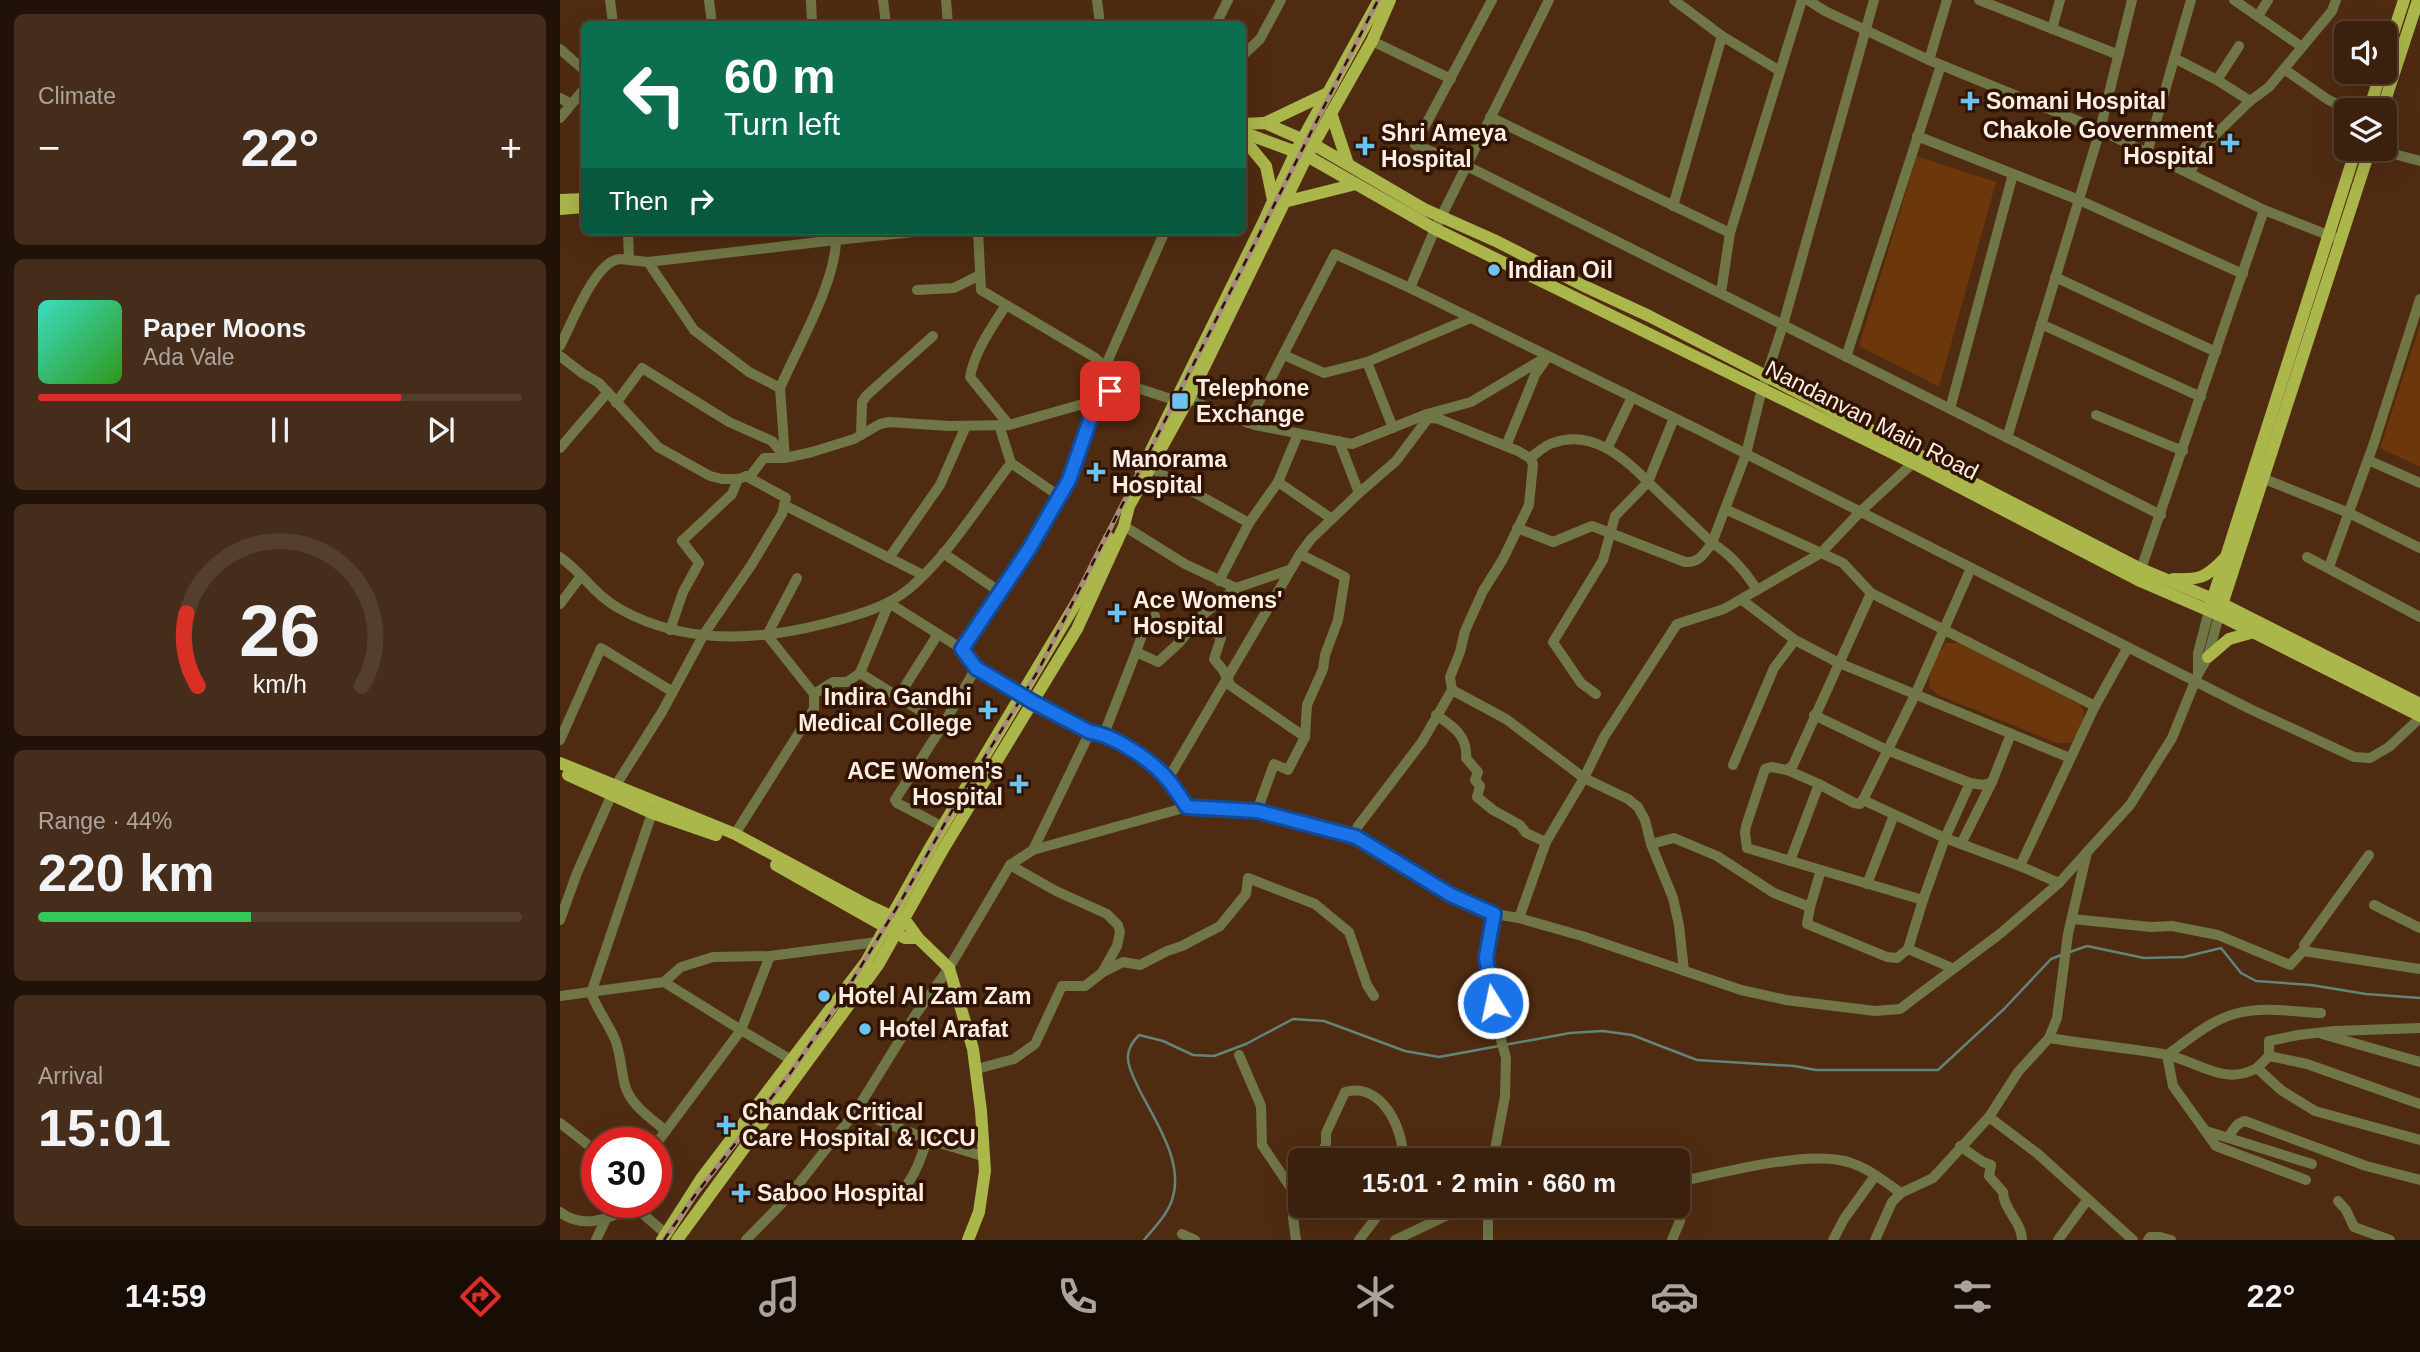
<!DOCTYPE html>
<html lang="en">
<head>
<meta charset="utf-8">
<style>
  body { margin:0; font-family:Arial,sans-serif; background:#462d1b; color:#f1f3f6; height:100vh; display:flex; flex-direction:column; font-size:26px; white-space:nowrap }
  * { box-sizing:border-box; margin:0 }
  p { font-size:23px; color:#aca39d }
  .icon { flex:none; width:38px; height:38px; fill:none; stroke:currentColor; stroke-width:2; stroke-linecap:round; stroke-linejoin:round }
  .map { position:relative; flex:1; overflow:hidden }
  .details { display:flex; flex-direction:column; gap:14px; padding:14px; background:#201207; width:560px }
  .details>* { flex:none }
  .top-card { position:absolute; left:21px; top:21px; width:665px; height:214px; border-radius:10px; box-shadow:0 7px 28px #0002,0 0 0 2px #543e2e; background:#0b6e4f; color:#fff; overflow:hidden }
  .controls { position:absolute; left:1774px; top:21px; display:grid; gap:14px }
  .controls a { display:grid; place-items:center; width:63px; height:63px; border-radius:10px; background:#3b200d; box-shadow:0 7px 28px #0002,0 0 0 2px #543e2e; font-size:35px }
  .speed { position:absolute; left:21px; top:1127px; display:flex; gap:14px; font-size:35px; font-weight:700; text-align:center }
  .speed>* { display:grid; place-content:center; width:91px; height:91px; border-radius:50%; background:#3b200d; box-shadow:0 7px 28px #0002,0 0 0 2px #543e2e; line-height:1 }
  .speed .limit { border:10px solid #d22; background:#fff; color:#111 }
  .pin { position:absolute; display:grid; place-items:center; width:60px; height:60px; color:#fff; margin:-30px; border-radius:14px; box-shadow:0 4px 10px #0006 }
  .me { position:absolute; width:77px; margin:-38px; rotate:350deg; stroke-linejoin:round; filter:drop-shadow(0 0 5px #0008) }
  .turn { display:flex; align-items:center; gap:24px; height:147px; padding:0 28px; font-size:32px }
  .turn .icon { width:91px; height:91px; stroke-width:2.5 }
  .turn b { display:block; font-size:49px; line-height:60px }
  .then { display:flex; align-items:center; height:66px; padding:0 28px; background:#0003; gap:14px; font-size:26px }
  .big { font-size:52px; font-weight:700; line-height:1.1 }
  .details .card { flex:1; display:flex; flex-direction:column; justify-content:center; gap:10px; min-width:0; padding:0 24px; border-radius:10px; background:#462d1b }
  .details .dial { align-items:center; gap:0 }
  .dial svg { height:182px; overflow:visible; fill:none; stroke:#543e2e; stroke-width:7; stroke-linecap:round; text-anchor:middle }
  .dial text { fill:#f1f3f6; stroke:none }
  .song { display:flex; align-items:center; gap:21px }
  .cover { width:84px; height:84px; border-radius:10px; background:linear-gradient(135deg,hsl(170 70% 55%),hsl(110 70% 35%)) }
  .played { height:7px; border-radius:4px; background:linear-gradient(90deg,#d93025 75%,#543e2e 75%) }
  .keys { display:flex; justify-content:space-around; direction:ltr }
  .heat { display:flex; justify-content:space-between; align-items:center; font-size:38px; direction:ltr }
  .charge { height:10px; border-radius:5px; background:linear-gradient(90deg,#34c759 44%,#543e2e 0) }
  .trip { position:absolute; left:728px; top:1148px; width:402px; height:70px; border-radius:10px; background:#3b200d; box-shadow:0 7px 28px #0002,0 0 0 2px #543e2e; font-weight:700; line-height:70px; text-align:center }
  .tabs { display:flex; height:112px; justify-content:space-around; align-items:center; background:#180d05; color:#aca39d }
  .tabs .icon { width:49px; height:49px }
  .tabs .on { color:#d93025 }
  .tabs b { font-size:32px; color:#f1f3f6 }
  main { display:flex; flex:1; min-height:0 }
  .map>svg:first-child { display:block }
</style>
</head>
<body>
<main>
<section class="details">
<div class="card"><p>Climate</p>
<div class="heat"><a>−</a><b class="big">22°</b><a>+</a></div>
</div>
<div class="card">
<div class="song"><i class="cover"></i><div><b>Paper Moons</b><p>Ada Vale</p></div></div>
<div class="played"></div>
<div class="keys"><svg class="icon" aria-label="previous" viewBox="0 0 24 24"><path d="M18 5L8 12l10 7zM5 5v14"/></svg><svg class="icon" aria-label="pause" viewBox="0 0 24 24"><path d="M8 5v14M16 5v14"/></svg><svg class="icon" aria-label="next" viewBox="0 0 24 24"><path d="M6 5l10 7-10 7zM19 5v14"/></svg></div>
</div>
<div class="card dial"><svg viewBox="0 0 100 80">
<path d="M14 69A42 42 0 1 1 86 69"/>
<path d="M14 69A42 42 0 0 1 9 37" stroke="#d93025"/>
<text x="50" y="56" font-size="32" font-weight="700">26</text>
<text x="50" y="72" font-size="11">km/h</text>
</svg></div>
<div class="card"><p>Range · 44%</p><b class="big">220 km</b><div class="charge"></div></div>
<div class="card"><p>Arrival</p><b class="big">15:01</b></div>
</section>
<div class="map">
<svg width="1860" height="1240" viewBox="0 0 1860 1240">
  <rect width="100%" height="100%" fill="#4f2b11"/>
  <g fill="#6b370b">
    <path d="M1357,156L1436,182L1379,387L1299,346Z"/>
    <path d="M1860,325V467L1820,448Z"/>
    <path d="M1386,643H1400L1520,705C1529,717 1520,733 1510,743H1497L1378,695L1369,687C1369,671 1376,655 1386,643Z"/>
  </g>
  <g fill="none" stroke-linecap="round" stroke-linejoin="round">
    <g stroke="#638478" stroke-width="2.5">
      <path d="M1510,952L1527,946L1584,958L1624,957L1661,948L1681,973L1696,981L1751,985L1806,994L1860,998"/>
      <path d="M584,1240C594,1228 607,1215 612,1200C625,1163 595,1121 579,1089C575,1080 568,1068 568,1059C567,1049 573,1041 579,1035L603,1041L633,1055L654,1056L686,1044L733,1019L764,1021L845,1051L879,1057L1010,1033L1043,1031L1072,1035L1137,1060L1234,1066L1256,1070H1378L1444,1009L1491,959L1501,955"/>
    </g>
    <g stroke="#707646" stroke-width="10">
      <path d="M50,0L53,24"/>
      <path d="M149,0L152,24"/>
      <path d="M251,0L252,24"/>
      <path d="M323,0L326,24"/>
      <path d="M386,0L388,24"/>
      <path d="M537,0L540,24"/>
      <path d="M932,0L855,145L907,166L1601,515"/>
      <path d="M1114,0L1162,36L1220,71"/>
      <path d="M1248,0L1265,11L1369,60L1540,130L1704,210L1773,237"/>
      <path d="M1419,0L1559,55"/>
      <path d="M1674,0L1742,47"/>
      <path d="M1698,16L1708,0"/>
      <path d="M656,24L668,0"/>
      <path d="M1492,29L1500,0"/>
      <path d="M812,41L891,79"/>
      <path d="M0,49L24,70"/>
      <path d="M682,56L700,39L721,0"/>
      <path d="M1614,58L1657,80L1690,101"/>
      <path d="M1369,60L1387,0"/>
      <path d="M1724,69L1767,99L1788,110"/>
      <path d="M1657,80L1679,46"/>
      <path d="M0,98L11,104"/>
      <path d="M930,117L1170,233"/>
      <path d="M0,118L24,89"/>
      <path d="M1357,136L1519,200L1683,274"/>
      <path d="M1815,149L1860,161"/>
      <path d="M1587,153L1631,0"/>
      <path d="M1629,173L1650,140L1690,101L1709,87L1772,11L1776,0"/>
      <path d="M1113,206L1162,36"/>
      <path d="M276,240L363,231"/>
      <path d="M69,260L88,262L134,330L189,372L220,388L225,458"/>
      <path d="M88,262L276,240C275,284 238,346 220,388"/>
      <path d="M1495,277L1656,352"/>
      <path d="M850,288L875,229L989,0"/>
      <path d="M357,290L394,288L420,275"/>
      <path d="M1161,293L1170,233L1242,0"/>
      <path d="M446,305C432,327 415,350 410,377L449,425"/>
      <path d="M1481,324L1641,397"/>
      <path d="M0,346C11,325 31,272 53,261C58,258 63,259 69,260L68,231"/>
      <path d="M724,355L764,373L807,362L911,318"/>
      <path d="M0,356L22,373L39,383L98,447L150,476L162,479H178L191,475L204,458H225L252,452L294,439L320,424L329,422L389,426L449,425L537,400L562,383L534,357L421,290L418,231"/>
      <path d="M1286,357L1381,65"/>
      <path d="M807,362L833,428"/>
      <path d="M545,367L605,231"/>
      <path d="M562,383L614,400L629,398L650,409L695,425L792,444L867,414L911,402L988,356"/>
      <path d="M56,403L82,368L169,422L212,441L225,457"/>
      <path d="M1390,409L1453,174"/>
      <path d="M1536,415L1623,451"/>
      <path d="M864,417L879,419L958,451L970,458L973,464L969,505L943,559L923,591L905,631L900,652L890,677L892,690"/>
      <path d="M1114,418L1088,482L1152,543L1186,454L1202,389L1223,325L1314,0"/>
      <path d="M688,423L775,254L850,288L1139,430L1690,709L1794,757L1810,758L1829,747L1860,718"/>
      <path d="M301,435L302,402L307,395L373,336"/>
      <path d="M1447,438L1540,130L1572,0"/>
      <path d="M779,441L799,493L836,461L869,417"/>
      <path d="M946,446L975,375L986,359"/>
      <path d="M1048,447L1072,397"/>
      <path d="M0,448L48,392"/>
      <path d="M970,458C977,453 985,445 993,443C1031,429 1064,457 1088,482L1055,516L1043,560L993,642L1021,683L1036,694"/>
      <path d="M1808,460L1860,483"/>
      <path d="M451,463L499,496"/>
      <path d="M589,467L689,523L718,482L772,519"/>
      <path d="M1697,476L1789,513L1860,548"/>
      <path d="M718,482L738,434"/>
      <path d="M224,505L363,575"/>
      <path d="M1165,509L1283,563L1311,593L1535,706L1460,866L1385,838L1410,783L1327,750L1254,715"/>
      <path d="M564,526L625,564L676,588"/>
      <path d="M957,528L993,542L1032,526L1125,562C1139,563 1144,554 1152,543C1172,555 1185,571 1197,590"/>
      <path d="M383,553L440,592"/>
      <path d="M0,557C23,573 33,594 60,609C124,645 199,641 267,623C297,615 326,608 350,588C387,557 421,502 451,463L439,425"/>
      <path d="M1747,557L1860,617"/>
      <path d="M329,558L380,485L406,426"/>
      <path d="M1769,567L1814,443L1860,299"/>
      <path d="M1581,569L1704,210"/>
      <path d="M659,581L689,523"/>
      <path d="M0,604L21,576"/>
      <path d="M640,617L676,588L729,570"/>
      <path d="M110,630L123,592L139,563L122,541L172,494L178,479"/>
      <path d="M1235,640L1279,663L1510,758"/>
      <path d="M402,649L416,668L473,702L530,732"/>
      <path d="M576,652L585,627L595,616"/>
      <path d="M300,673L383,725L416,668"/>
      <path d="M1638,673V653L1649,611"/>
      <path d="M254,694L273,682H287L300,673L329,603L402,649L469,549L509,479L537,400"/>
      <path d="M338,697L378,634"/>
      <path d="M1535,706L1568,647"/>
      <path d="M876,715C893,726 908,736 906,758L918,772L915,780L920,786L917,797L933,810L960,825L966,833L986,842"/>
      <path d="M544,734L576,652L598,662L619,643L640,617L661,638L654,659L663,670L671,686L745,737L728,770L714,764L697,811"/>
      <path d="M745,737L747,705L763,669L765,655L778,620L785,577L740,554L751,539L799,493"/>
      <path d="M0,740L41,648L113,692"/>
      <path d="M1173,765L1214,668L1235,640L1182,600"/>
      <path d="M1227,770L1259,784"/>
      <path d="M608,779L740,554"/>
      <path d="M1410,783L1424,785L1432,782L1451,734"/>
      <path d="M92,813L31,993C37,1009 47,1022 54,1037C62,1054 61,1079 67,1091C74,1107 93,1120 106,1131"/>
      <path d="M383,827L337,803L335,800L383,725"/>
      <path d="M175,834L254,709V694L207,635L237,578"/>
      <path d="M793,836L798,826L862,742L892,690L946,719L1024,778L1068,799L1078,807L1085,820L1091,844L1113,898L1119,925L1124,971"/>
      <path d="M1091,844L1114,838L1157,856L1214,893L1250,907L1247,924L1327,957L1337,958L1348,949L1392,968"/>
      <path d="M1401,844L1432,782"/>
      <path d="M473,850L530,732C554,734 592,761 608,780C615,788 621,798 627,807"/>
      <path d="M1230,861L1259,784L1294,803L1300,804L1303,800"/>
      <path d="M450,865L496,891L547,914L558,925L560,932L557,946L543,971"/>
      <path d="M1460,866L1499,883"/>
      <path d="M1261,870L1363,900L1348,949"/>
      <path d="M1307,884L1334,815"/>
      <path d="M1363,900L1385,838L1303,800L1355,695L1411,568"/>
      <path d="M1814,905L1860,928"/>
      <path d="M1250,907L1261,870L1187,848L1185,833L1186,826L1205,769L1211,767L1227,770L1233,765L1311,593"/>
      <path d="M959,918L986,842L1024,778L1044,737L1117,624L1164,609L1261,553L1300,512L1353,463"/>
      <path d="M1512,919L1591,927L1612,926L1658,935L1730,965L1743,951L1860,969"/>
      <path d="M0,920L17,873L56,785L102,712L144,634L192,564L222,514L226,498L186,476"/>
      <path d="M1744,945L1809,855"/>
      <path d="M210,956L181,1030L233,1061"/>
      <path d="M0,996L104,982"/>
      <path d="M1762,1034L1860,1062"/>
      <path d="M1489,1038C1527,1044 1566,1048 1603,1054C1637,1060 1663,1087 1697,1068L1721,1090L1755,1111L1860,1140"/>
      <path d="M679,1055L701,1106L702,1145L737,1197"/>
      <path d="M1709,1056V1041L1738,1035L1774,1031L1860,1028"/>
      <path d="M1697,1068L1709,1056L1747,1064L1860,1104"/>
      <path d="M417,1069L454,1059L475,1044L502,986H525L543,972L563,962L580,965L607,951L622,946L660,926L686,894L688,878L755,904L789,932L807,985L814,996"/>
      <path d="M296,1111L367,1139L422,1156"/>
      <path d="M1429,1117L1478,1154L1573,1240"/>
      <path d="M0,1123L37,1152"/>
      <path d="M1646,1131L1752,1164"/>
      <path d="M1668,1138C1673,1130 1676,1123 1685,1121L1806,1166L1860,1180"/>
      <path d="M96,1144L181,1030L104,982L121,967L153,957L210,956L317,942"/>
      <path d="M1400,1146L1423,1162L1431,1165L1429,1176L1443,1192C1443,1209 1462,1222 1462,1240"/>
      <path d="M759,1160L766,1144V1133L785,1092C822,1082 844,1129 843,1160"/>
      <path d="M933,1160L945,1096L946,1058L937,1025L926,957L934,914"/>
      <path d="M1118,1179L1128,1180C1168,1171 1241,1153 1279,1160C1302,1163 1322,1180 1341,1193"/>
      <path d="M1746,1180L1656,1146L1613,1086L1607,1055C1628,1040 1652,1019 1678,1013C1705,1006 1734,1012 1761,1013"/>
      <path d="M341,1192C355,1176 361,1159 367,1139"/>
      <path d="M1778,1201L1786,1210L1794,1227L1830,1240"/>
      <path d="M75,1202L83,1214L106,1234"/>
      <path d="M0,1212C25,1231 51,1217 76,1206"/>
      <path d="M622,1234L635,1240"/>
      <path d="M36,1240L46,1219"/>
      <path d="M186,1240L229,1196L296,1111L356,1014L389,968L450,865L473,850L627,807L697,811L796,837L891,895L934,914L959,918L1022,936L1181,990L1226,1000L1315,1011L1340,1009L1441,933L1499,883L1527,852"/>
      <path d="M736,1240L733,1218L739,1193"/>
      <path d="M799,1240L825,1206"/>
      <path d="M835,1240L907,1206"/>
      <path d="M928,1240V1206"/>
      <path d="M1112,1240L1120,1221L1128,1180"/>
      <path d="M1273,1240L1284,1219L1315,1176"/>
      <path d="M1315,1240L1332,1202L1341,1193L1373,1178L1429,1117L1458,1072L1489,1038L1497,1018L1508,934L1527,852L1570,805L1612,738L1638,674L1648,657L1659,615"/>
      <path d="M1498,1240L1528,1199"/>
      <path d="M1588,1240L1590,1237H1600L1611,1240"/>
    </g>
    <g stroke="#abb64b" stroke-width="12">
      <path d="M1825,58L1844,0"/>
      <path d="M1809,110L1821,72"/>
      <path d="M1822,110L1858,0"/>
      <path d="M771,113L788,164"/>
      <path d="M705,123L768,93"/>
      <path d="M682,124L705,123L753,144L864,209L936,241L1022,285L1089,316L1581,569L1653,599L1860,704"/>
      <path d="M682,135H690L747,156L875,229L1353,463L1578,580L1659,615L1860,716"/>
      <path d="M682,137L706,166L713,200"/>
      <path d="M0,200L24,199"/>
      <path d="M724,202L796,184"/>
      <path d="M0,209L24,207"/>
      <path d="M581,471L703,223L736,151L819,0"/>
      <path d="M1613,579C1639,580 1646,578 1664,559"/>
      <path d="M1650,607L1796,149"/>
      <path d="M1660,611L1810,149"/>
      <path d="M1648,657L1669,639L1694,632"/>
      <path d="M0,763L175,834L307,905L348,924L358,938L389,968L413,1049L421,1111L425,1171L419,1212L408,1240"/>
      <path d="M8,775L92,813L156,835"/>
      <path d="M216,865L345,938H358"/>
      <path d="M102,1240L141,1179L306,962L371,846L525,588L549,538"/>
      <path d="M117,1240L318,965L382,851L517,629L564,526L569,506L629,398L747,156L812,41L830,0"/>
    </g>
    <defs>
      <path id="rail" d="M104,1240L135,1195L229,1075L281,999L342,899L397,802L478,671L818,0"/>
    </defs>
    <use href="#rail" stroke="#a68c7a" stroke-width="5"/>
    <use href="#rail" stroke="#301401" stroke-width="2.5" stroke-dasharray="8" stroke-linecap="butt"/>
  </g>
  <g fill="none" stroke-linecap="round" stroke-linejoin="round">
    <defs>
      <path id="route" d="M550,391L537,400L509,480L469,549L402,649L416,668L473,702L530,732C554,735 593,761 608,780C615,788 621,798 627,807L697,811L796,837L891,895L934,914L926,957L933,1003"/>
    </defs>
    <use href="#route" stroke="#114b97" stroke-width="18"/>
    <use href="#route" stroke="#1a73e8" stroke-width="12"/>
  </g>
  <g fill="#6cc3f2" stroke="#301401" stroke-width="2.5">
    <path d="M1406.5 90.5h7v7h7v7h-7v7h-7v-7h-7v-7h7z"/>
    <path d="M1666.5 132.5h7v7h7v7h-7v7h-7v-7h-7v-7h7z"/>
    <path d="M801.5 135.5h7v7h7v7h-7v7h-7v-7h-7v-7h7z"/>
    <circle cx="934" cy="270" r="7"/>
    <rect x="611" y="392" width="18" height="18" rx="3.5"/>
    <path d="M532.5 461.5h7v7h7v7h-7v7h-7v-7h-7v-7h7z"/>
    <path d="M553.5 602.5h7v7h7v7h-7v7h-7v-7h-7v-7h7z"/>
    <path d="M424.5 699.5h7v7h7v7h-7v7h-7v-7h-7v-7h7z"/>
    <path d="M455.5 773.5h7v7h7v7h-7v7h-7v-7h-7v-7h7z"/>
    <circle cx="264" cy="996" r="7"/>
    <circle cx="305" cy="1029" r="7"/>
    <path d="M162.5 1114.5h7v7h7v7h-7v7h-7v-7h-7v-7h7z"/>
    <path d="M177.5 1182.5h7v7h7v7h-7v7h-7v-7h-7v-7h7z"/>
  </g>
  <g text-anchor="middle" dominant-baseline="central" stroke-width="7" stroke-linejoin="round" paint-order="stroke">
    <g font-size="23" font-weight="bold" fill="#feeee4" stroke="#301401" text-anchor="start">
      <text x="1426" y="101">Somani Hospital</text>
      <text x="1654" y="130" text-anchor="end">Chakole Government<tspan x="1654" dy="26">Hospital</tspan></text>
      <text x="821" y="133">Shri Ameya<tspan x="821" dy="26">Hospital</tspan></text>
      <text x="948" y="270">Indian Oil</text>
      <text x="636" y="388">Telephone<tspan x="636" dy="26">Exchange</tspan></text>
      <text x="552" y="459">Manorama<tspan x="552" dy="26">Hospital</tspan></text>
      <text x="573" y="600">Ace Womens'<tspan x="573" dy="26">Hospital</tspan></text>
      <text x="412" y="697" text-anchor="end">Indira Gandhi<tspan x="412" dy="26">Medical College</tspan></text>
      <text x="443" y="771" text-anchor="end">ACE Women's<tspan x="443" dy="26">Hospital</tspan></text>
      <text x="278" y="996">Hotel Al Zam Zam</text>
      <text x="319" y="1029">Hotel Arafat</text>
      <text x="182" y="1112">Chandak Critical<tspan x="182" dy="26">Care Hospital &amp; ICCU</tspan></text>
      <text x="197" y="1193">Saboo Hospital</text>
    </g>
    <g font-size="23" fill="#feeee4" stroke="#301401">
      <text transform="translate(1312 420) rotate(27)">Nandanvan Main Road</text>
    </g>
  </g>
</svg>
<div class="controls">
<a><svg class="icon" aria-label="sound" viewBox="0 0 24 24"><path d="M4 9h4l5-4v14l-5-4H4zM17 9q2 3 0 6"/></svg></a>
<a><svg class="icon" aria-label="layers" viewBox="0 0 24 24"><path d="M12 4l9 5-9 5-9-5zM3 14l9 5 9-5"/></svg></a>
</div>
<div class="speed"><div class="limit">30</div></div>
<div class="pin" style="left:550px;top:391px;background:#d93025"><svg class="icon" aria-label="arrive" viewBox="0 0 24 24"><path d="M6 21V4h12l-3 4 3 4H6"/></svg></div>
<svg class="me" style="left:933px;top:1003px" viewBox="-20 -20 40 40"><circle r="17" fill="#1a73e8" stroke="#fff" stroke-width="3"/><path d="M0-11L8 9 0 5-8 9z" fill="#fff"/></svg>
<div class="trip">15:01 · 2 min · 660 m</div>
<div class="top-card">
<div class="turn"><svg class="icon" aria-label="left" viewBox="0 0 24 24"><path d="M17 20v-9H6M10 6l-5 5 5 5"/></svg><div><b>60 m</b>Turn left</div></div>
<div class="then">Then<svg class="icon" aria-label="right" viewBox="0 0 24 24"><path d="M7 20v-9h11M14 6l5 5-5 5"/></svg></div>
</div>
</div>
</main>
<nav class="tabs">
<b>14:59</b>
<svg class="icon on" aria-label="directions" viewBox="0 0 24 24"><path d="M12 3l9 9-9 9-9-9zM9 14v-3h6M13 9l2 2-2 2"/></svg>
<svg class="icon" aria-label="music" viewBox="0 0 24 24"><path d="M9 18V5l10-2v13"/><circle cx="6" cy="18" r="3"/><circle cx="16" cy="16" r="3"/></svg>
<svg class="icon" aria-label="phone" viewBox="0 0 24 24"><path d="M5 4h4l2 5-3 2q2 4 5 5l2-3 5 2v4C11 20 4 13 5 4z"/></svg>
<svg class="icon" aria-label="climate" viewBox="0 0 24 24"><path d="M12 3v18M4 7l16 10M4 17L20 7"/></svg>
<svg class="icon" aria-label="car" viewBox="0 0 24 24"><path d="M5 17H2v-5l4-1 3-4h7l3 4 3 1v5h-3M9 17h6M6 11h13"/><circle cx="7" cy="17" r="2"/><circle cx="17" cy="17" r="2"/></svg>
<svg class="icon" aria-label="filters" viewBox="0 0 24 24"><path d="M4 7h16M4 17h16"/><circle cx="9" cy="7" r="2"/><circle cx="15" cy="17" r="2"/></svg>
<b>22°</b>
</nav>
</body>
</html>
